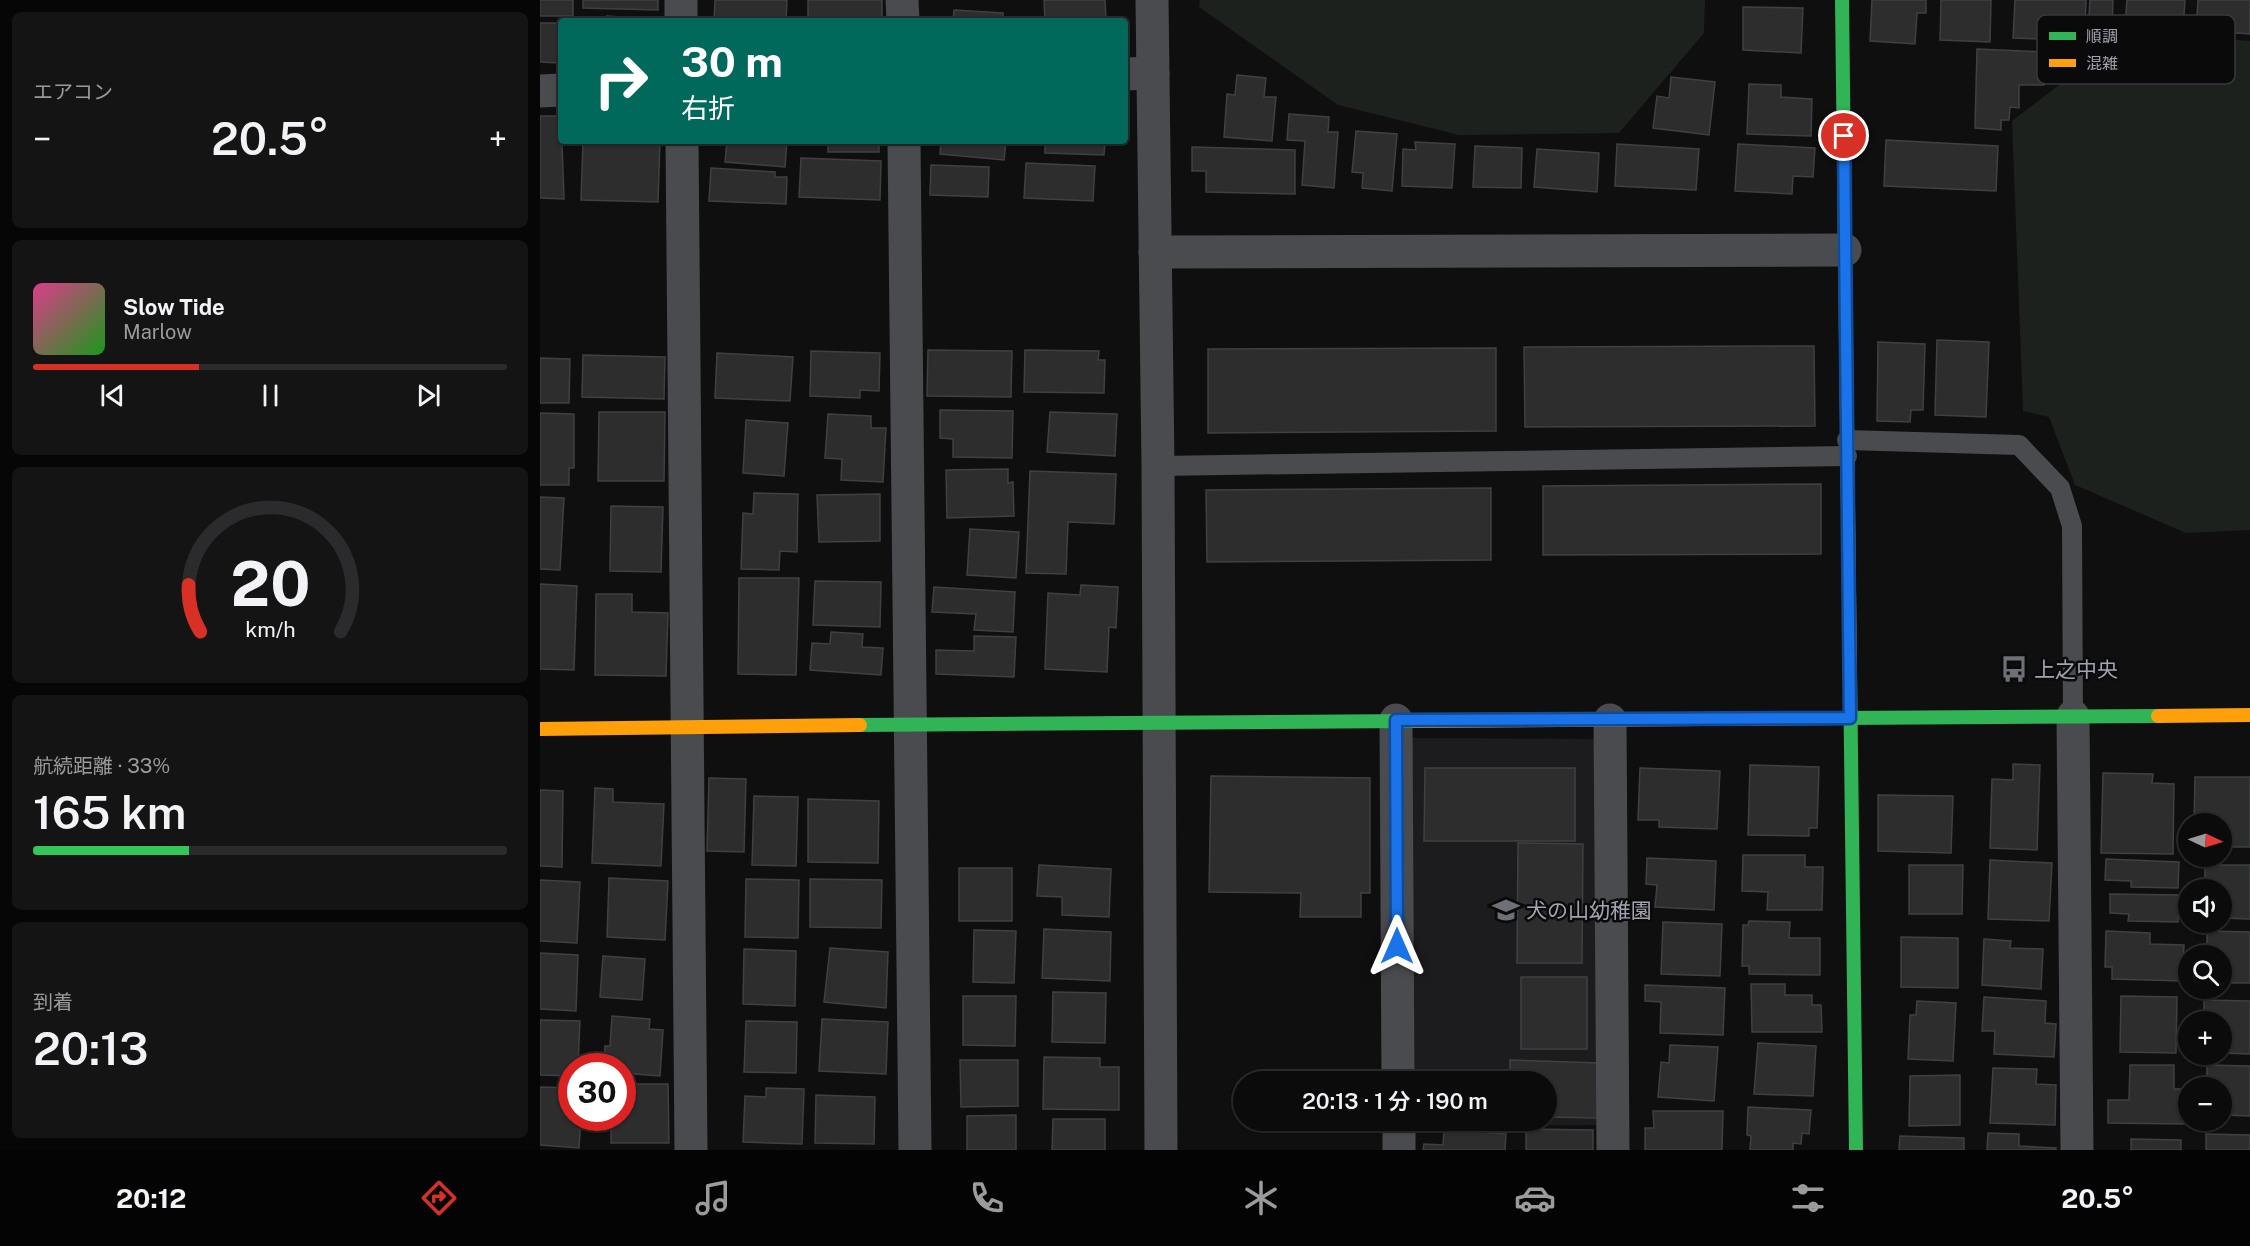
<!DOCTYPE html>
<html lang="ja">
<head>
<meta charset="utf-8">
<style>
  body { margin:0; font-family:"Public Sans","Noto Sans JP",sans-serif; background:#141415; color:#f1f3f6; height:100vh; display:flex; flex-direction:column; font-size:22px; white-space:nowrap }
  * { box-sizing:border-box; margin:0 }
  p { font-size:20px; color:#9a9b9d }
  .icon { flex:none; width:33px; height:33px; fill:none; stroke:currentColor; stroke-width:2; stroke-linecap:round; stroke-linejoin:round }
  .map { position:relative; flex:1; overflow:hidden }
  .sheet { display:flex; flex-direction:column; gap:12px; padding:12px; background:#060607; width:540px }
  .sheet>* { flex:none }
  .banner { position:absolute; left:18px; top:18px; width:570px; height:126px; border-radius:6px; box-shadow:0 2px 4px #0004,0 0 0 2px #2b2b2d; background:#00695c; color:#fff; overflow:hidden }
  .needle { width:39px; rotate:94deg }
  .buttons { position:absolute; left:1638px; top:813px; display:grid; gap:12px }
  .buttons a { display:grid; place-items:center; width:54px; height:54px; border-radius:50%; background:#0b0b0c; box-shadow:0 2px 4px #0004,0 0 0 2px #2b2b2d; font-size:30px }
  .speed { position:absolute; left:18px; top:1053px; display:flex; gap:12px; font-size:30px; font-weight:700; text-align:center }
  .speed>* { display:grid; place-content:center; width:78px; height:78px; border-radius:50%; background:#0b0b0c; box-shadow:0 2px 4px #0004,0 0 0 2px #2b2b2d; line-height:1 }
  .speed .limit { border:9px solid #d22; background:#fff; color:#111 }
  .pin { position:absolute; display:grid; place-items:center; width:51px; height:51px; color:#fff; margin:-26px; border:3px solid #fff; border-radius:50%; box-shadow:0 2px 6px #0007 }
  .me { position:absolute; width:66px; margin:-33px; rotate:0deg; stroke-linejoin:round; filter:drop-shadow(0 0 4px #0008) }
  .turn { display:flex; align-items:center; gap:21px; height:126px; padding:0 24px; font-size:27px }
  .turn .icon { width:78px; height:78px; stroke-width:2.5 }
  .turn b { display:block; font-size:42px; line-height:51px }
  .big { font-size:45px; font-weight:600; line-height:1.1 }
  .sheet .widget { flex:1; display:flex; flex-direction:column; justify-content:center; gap:9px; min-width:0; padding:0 21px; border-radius:9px; background:#141415 }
  .sheet .dial { align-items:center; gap:0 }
  .dial svg { height:156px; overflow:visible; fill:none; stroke:#2b2b2d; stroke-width:7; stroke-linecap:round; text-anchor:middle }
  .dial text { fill:#f1f3f6; stroke:none }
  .song { display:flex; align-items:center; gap:18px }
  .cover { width:72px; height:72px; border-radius:9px; background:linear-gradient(135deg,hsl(330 70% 55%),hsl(120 70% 35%)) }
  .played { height:6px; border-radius:3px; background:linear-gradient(90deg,#d93025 35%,#2b2b2d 35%) }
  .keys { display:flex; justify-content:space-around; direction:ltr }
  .heat { display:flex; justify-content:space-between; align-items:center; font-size:33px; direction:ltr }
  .charge { height:9px; border-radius:4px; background:linear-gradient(90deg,#34c759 33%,#2b2b2d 0) }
  .trip { position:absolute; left:693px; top:1071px; width:324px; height:60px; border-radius:30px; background:#0b0b0c; box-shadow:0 2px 4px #0004,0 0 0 2px #2b2b2d; font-weight:600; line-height:60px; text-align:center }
  .dock { display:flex; height:96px; justify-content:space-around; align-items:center; background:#040405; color:#9a9b9d }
  .dock .icon { width:42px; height:42px }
  .dock .selected { color:#d93025 }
  .dock b { font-size:27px; color:#f1f3f6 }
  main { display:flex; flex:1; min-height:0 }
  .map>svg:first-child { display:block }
</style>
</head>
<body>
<main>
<section class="sheet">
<div class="widget"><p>エアコン</p>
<div class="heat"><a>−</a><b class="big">20.5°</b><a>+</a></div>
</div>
<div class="widget">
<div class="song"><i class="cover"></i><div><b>Slow Tide</b><p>Marlow</p></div></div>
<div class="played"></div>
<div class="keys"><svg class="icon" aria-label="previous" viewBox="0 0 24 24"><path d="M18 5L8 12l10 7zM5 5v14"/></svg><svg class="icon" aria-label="pause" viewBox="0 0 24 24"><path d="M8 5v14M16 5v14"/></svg><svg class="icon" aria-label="next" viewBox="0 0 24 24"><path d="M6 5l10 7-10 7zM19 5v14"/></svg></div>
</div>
<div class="widget dial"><svg viewBox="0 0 100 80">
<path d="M14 69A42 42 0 1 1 86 69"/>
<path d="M14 69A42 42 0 0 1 8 45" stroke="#d93025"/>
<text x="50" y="56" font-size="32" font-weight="700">20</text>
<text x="50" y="72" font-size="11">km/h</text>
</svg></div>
<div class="widget"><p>航続距離 · 33%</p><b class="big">165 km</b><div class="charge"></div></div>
<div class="widget"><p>到着</p><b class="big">20:13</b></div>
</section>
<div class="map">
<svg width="1710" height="1150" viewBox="0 0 1710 1150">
  <rect width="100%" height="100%" fill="#0f0f10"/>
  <path fill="#1c1c1e" d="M868,738L1058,739L1068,1125L870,1126V1120H1006V1082L870,1081Z"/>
  <g fill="#1c211d">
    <path d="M660,0H1165L1164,33L1079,133L919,135L798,105L659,7Z"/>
    <path d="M1588,32L1710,41V530L1646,533L1535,485L1509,417L1483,411L1472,121Z"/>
  </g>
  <g fill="#2d2d2e" stroke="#3f4043" stroke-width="1.5">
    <rect x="0" y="0" width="33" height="16"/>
    <path d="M43,0H118V10L43,8Z"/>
    <path d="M175,0H247L246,21H174Z"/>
    <rect x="268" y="0" width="74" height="21"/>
    <path d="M504,0H565L566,21H505Z"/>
    <path d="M1332,0H1386V13H1377L1375,44L1330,41Z"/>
    <path d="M1401,0H1451L1450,42L1400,40Z"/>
    <path d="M1475,0H1546L1543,62L1526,61L1527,40L1473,38Z"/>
    <path d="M1550,0H1573L1572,28L1559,47L1547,45Z"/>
    <path d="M1587,0H1645L1643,29L1585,25Z"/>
    <path d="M1658,0H1710V34L1656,30Z"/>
    <path d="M1203,7L1263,8L1261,53L1203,50Z"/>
    <path d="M414,10L463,13V21H413Z"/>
    <path d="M67,16L120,20V21H66Z"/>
    <path d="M0,23H21V63L0,62Z"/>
    <path d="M1437,49L1505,52L1504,85H1479V108L1470,107L1469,120H1461V130L1435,128Z"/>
    <path d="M697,75L726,78L724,97H736L732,141L684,137L687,94L695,95Z"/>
    <path d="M1131,77L1175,82L1169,135L1113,128L1117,96L1129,98Z"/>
    <path d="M1209,84L1241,85V97L1272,99L1271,136L1207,134Z"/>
    <path d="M749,114L789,117L788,132H798L794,188L762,185L765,141L747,140Z"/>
    <path d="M0,116H21L24,199L0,198Z"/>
    <path d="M816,131L857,134L852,191L822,188L823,173L812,172Z"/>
    <path d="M1346,140L1458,146L1456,191L1344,186Z"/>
    <path d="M43,141H120L118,202L41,200Z"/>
    <path d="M187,141H247L245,167L185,162Z"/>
    <rect x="288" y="141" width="51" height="11"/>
    <path d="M401,141H466L464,160L400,154Z"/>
    <path d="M505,141H565L564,155L505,153Z"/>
    <path d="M875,142L915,144L912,188L862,186L863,149L876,150Z"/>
    <path d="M1077,144L1159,149L1156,190L1075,186Z"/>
    <path d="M1198,144L1275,148L1273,177L1253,176L1252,194L1195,191Z"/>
    <path d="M935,146L982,148L981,188L933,187Z"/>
    <path d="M652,147L755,150V194L666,192V171H652Z"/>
    <path d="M997,149L1059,153L1057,192L994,187Z"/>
    <path d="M261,158L341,161L340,200L259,197Z"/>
    <path d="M486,163L555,166L553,201L484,198Z"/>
    <path d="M391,165L449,167L448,197L390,195Z"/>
    <path d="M171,168L235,172V177H247L246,204L169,201Z"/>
    <path d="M1397,340L1449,342L1446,417L1395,415Z"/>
    <path d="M1338,342L1385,344L1383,410H1371L1370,422L1337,421Z"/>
    <path d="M1274,346L1275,426L985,427L984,347Z"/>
    <path d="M956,348V431L668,433V349Z"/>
    <path d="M388,350L472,351L471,397L387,396Z"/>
    <path d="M485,350L559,351L558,360H565L564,393L484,392Z"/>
    <path d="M271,351L340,353L339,391L320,390V398L270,396Z"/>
    <path d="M177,353L253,357L250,401L175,398Z"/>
    <path d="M43,355L125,357L124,399L42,397Z"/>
    <path d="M0,358L30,359L29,403H0Z"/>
    <path d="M400,410L473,411L472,458L413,457V439L400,438Z"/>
    <path d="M59,412H125L124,481H58Z"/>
    <path d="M510,412L577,414L575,456L507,452Z"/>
    <path d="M0,413L34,414V468H29V485H0Z"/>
    <path d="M288,414L331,416V428H346L343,482L301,480L302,459L285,458Z"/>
    <path d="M206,420L248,423L244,476L203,473Z"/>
    <path d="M468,469V483L473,482L474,516L407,518L406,470Z"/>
    <path d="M490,471L576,474L574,524L528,522L526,574L486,573Z"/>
    <path d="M1281,484V554L1003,555V486Z"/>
    <path d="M951,488V560L667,562L666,490Z"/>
    <path d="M214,493L258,494L257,552L240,551L239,570L201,569L203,513L213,514Z"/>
    <path d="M340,494V541L279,542L277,495Z"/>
    <path d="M0,497L24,498L20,570L0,569Z"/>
    <path d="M71,506L123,507L121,572L70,571Z"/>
    <path d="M430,529L479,532L476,578L427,575Z"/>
    <path d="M199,578H259L256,675L198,674Z"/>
    <path d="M275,581L341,582L340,627L273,625Z"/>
    <path d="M0,584L37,586L34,670L0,669Z"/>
    <path d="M541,585L578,587L576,628L569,627L567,672L505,669L508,593L540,595Z"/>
    <path d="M394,587L475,592L473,632L434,630L436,614L392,612Z"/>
    <path d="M56,594H92V612L128,613L126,676L55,675Z"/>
    <path d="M291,632L323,634L322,647L343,648L341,675L270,670L272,643L290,644Z"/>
    <path d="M434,636L476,637L474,677L396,674V650L434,651Z"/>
    <path d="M1473,764L1500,765L1497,850L1450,848L1452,779L1473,780Z"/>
    <path d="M1210,765L1279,767L1277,828H1269V836L1208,835Z"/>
    <path d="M885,768H1035V841H884Z"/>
    <path d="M1100,768L1180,771L1177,829L1119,827V820H1098Z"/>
    <path d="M1563,773L1613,774L1612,783L1634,784L1633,854L1561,853Z"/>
    <path d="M671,776L830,778V893H821V917H760L761,893L669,892Z"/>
    <path d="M1655,777H1710V847H1682V824H1654Z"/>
    <path d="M169,778L206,779L204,852L167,851Z"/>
    <path d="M55,788L73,789V802L124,804L121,866L52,863Z"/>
    <path d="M0,790L23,791L22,867L0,866Z"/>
    <path d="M1338,795L1413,796L1411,853L1338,851Z"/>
    <path d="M214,796L258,797L256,866L212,865Z"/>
    <path d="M268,799L339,801L338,863L268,862Z"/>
    <path d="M978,843L1043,844L1042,963H977Z"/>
    <path d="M1203,855H1265V867H1283L1282,910H1227L1228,892L1202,891Z"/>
    <path d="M1107,858L1176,861L1174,910L1115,907L1117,885L1106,884Z"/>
    <path d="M1566,859L1639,862L1638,888L1591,887V881L1565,880Z"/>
    <path d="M1450,860L1512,863L1509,921L1448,919Z"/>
    <path d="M499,865L571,869L569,917L522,915V897L497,896Z"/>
    <path d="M1369,865H1423L1422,914H1369Z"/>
    <path d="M1665,865H1710V919L1682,918V890H1665Z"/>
    <rect x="419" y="868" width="53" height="53"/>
    <path d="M69,878L128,881L125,940L67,937Z"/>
    <path d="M206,879L259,880L258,938L205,937Z"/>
    <path d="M270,879L342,880L341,928L270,927Z"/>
    <path d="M0,880L40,882L37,943L0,941Z"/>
    <path d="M1570,894L1639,895L1638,922L1588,921L1589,914L1570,913Z"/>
    <path d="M1209,921L1250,922L1249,938H1280V975L1209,974V966H1202L1203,925H1208Z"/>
    <path d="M1123,922L1182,924L1180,976L1121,974Z"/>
    <path d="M504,929L571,932L570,981L502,978Z"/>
    <path d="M434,930L476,931L474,983L433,982Z"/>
    <path d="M1566,931L1610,933V944L1644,945L1642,981L1572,979V967H1565Z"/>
    <path d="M1667,931L1710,932V983H1682V956L1667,954Z"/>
    <path d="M1361,937L1418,938V988L1361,987Z"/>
    <path d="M1444,939L1471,941L1470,948L1503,949L1501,989L1442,985Z"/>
    <path d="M290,948L348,952L346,1008L284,1002Z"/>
    <path d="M204,949L256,951L255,1006L203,1004Z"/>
    <path d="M0,953L38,955L36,1011L0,1009Z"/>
    <path d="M63,956L105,959L102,1000L60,997Z"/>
    <rect x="981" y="977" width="66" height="72"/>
    <path d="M1211,984H1245V995H1272V1005H1281L1282,1032H1212Z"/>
    <path d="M1105,985L1185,988L1183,1035L1120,1033L1121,1002L1105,1001Z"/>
    <path d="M513,992L566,993L565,1043L512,1042Z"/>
    <path d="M423,996H476L475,1046L423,1045Z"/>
    <path d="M1581,996L1637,997L1636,1053L1580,1052Z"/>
    <path d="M1444,997L1506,1001L1505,1023L1516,1024L1514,1057L1454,1054L1455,1031H1442Z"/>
    <path d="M1664,1000L1710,1001V1054L1682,1053V1022H1664Z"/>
    <path d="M1377,1001L1416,1003L1413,1061L1368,1059L1370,1015H1376Z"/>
    <path d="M72,1016L110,1019L109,1029L123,1030L120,1076L82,1073V1066H64L65,1046H70Z"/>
    <path d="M282,1019L348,1022L346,1074L279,1071Z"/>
    <path d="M0,1020L40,1021L38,1066H32V1076L0,1075Z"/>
    <path d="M206,1021L257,1022L256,1073L204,1072Z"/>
    <path d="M1218,1043L1276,1046L1273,1096L1214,1094Z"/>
    <path d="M1130,1045L1178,1047L1174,1101L1118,1097L1121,1062L1129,1063Z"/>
    <path d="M504,1057L560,1058V1067H579V1110L503,1109Z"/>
    <path d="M420,1060H478V1106L421,1107Z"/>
    <path d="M970,1060L1060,1063V1118L1006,1117V1082H938L939,1077L970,1078Z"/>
    <path d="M1590,1065H1634V1089H1644L1643,1124L1568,1123V1100H1589Z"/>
    <path d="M1667,1065L1710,1066V1116L1682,1115V1088H1667Z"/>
    <path d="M1453,1068L1497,1069L1496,1084L1516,1085L1515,1125L1450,1123Z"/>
    <path d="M1420,1075V1125L1369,1126L1370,1076Z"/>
    <path d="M82,1084H128L129,1143H71V1118H82Z"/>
    <path d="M0,1087L32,1088V1118H41L39,1148L0,1145Z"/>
    <path d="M226,1088L264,1089L262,1144L203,1142L205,1096L226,1097Z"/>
    <path d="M276,1095L335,1097L334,1144L275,1143Z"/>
    <path d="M1208,1107L1271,1110L1269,1134L1262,1133L1261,1144L1253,1143V1150H1210L1211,1136L1207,1135Z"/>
    <path d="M1113,1111H1183L1182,1150H1105V1128H1114Z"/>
    <path d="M476,1115V1150H427V1116Z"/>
    <path d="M513,1119H565V1150H512Z"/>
    <path d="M986,1129L1053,1130V1150H986Z"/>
    <path d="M904,1130L966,1134L965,1150H883L884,1144L903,1145Z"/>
    <path d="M1448,1133L1479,1134V1146L1516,1148V1150H1447Z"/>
    <path d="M1666,1134L1710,1135V1150H1666Z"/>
    <path d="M1360,1136L1424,1138V1150H1359Z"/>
    <path d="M1591,1139L1641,1140V1150H1591Z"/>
  </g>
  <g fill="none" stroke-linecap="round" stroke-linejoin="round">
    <g stroke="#4a4b4e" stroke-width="20">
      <path d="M1307,440L1479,445L1520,488L1532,526L1533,716"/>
      <path d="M618,466L1307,456"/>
    </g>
    <g stroke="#4a4b4e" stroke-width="33">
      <path d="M141,0V21"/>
      <path d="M362,0L363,21"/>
      <path d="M612,0L618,466L621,1150"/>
      <path d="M585,74L613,73"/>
      <path d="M0,91L21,90"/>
      <path d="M142,141L151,1150"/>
      <path d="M364,141L375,1150"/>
      <path d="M615,252L1305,250"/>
      <path d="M1533,716L1537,1150"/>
      <path d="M856,720L858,1082"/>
      <path d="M1070,720L1073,1150"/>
      <path d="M859,1120V1150"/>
    </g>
    <g stroke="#30b455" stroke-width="14">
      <path d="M1302,0L1306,341"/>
      <path d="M1310,671L1316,1150"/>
      <path d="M1303,718L1618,716"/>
      <path d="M320,725L873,721"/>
    </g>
    <g stroke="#ff9f0a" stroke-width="14">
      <path d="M1306,341L1310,671"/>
      <path d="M1618,716L1710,715"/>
      <path d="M873,721L1303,718"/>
      <path d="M0,729L320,725"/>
    </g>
  </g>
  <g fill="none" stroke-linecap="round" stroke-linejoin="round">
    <defs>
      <path id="route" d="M857,946L856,720L1310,718L1304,136"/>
    </defs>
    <use href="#route" stroke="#114b97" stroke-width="15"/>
    <use href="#route" stroke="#1a73e8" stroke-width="10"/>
  </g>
  <defs>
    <symbol id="bus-bare" viewBox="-9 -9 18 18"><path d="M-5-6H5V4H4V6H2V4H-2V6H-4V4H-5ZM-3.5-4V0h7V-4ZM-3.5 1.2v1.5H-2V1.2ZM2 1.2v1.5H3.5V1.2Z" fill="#6e7078" stroke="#0a0a0b" stroke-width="2.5" paint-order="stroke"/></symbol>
    <symbol id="school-bare" viewBox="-9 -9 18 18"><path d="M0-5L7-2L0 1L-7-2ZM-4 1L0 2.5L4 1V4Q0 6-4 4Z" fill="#6e7078" stroke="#0a0a0b" stroke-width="2.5" paint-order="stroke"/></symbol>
  </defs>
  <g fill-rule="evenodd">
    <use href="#bus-bare" x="1455" y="650" width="38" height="38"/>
    <use href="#school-bare" x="947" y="891" width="38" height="38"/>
  </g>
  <g text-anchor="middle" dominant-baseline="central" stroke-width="5" stroke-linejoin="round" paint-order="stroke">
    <g font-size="21" fill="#a1a4b0" stroke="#0a0a0b" text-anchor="start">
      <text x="1494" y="669">上之中央</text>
      <text x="986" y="910">犬の山幼稚園</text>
    </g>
  </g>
  <rect x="1497" y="15" width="198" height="69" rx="9" fill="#0a0a0b" stroke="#37383d" stroke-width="1.5"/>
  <rect x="1509" y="32" width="27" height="8" fill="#30b455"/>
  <rect x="1509" y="59" width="27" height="8" fill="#ff9f0a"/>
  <g font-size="16" fill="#a1a4b0">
    <text x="1546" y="42">順調</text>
    <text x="1546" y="69">混雑</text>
  </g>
</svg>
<div class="buttons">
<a><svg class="needle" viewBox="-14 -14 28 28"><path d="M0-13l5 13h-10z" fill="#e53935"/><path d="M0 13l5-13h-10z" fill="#9a9b9d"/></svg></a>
<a><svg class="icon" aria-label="sound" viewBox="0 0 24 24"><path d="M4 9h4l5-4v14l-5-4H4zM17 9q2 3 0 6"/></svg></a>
<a><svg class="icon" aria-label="search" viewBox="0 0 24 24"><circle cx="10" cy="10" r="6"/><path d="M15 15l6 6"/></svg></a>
<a>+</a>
<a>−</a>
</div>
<div class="speed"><div class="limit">30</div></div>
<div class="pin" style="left:1304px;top:136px;background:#d93025"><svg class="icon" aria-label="arrive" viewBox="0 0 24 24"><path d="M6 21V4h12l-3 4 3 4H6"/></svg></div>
<svg class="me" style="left:857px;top:946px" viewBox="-20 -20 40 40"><path d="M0-17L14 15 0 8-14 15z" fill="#1a73e8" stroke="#fff" stroke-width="4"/></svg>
<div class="trip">20:13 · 1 分 · 190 m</div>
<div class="banner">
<div class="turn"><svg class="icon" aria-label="right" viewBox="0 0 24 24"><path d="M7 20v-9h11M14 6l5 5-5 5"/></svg><div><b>30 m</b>右折</div></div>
</div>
</div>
</main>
<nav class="dock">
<b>20:12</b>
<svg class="icon selected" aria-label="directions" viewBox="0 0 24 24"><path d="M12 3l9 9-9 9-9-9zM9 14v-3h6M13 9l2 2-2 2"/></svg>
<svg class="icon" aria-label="music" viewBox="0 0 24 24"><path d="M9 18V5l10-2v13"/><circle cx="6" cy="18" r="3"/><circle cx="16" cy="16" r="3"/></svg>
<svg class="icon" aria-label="phone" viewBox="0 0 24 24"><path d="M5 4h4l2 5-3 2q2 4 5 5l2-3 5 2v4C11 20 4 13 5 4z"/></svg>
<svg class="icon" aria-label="climate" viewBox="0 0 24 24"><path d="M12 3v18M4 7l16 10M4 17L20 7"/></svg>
<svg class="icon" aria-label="car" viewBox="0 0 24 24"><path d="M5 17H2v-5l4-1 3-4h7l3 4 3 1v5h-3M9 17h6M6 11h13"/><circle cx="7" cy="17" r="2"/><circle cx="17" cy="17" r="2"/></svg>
<svg class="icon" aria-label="filters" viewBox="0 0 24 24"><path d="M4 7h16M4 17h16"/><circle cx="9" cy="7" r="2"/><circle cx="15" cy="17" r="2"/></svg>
<b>20.5°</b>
</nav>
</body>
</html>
